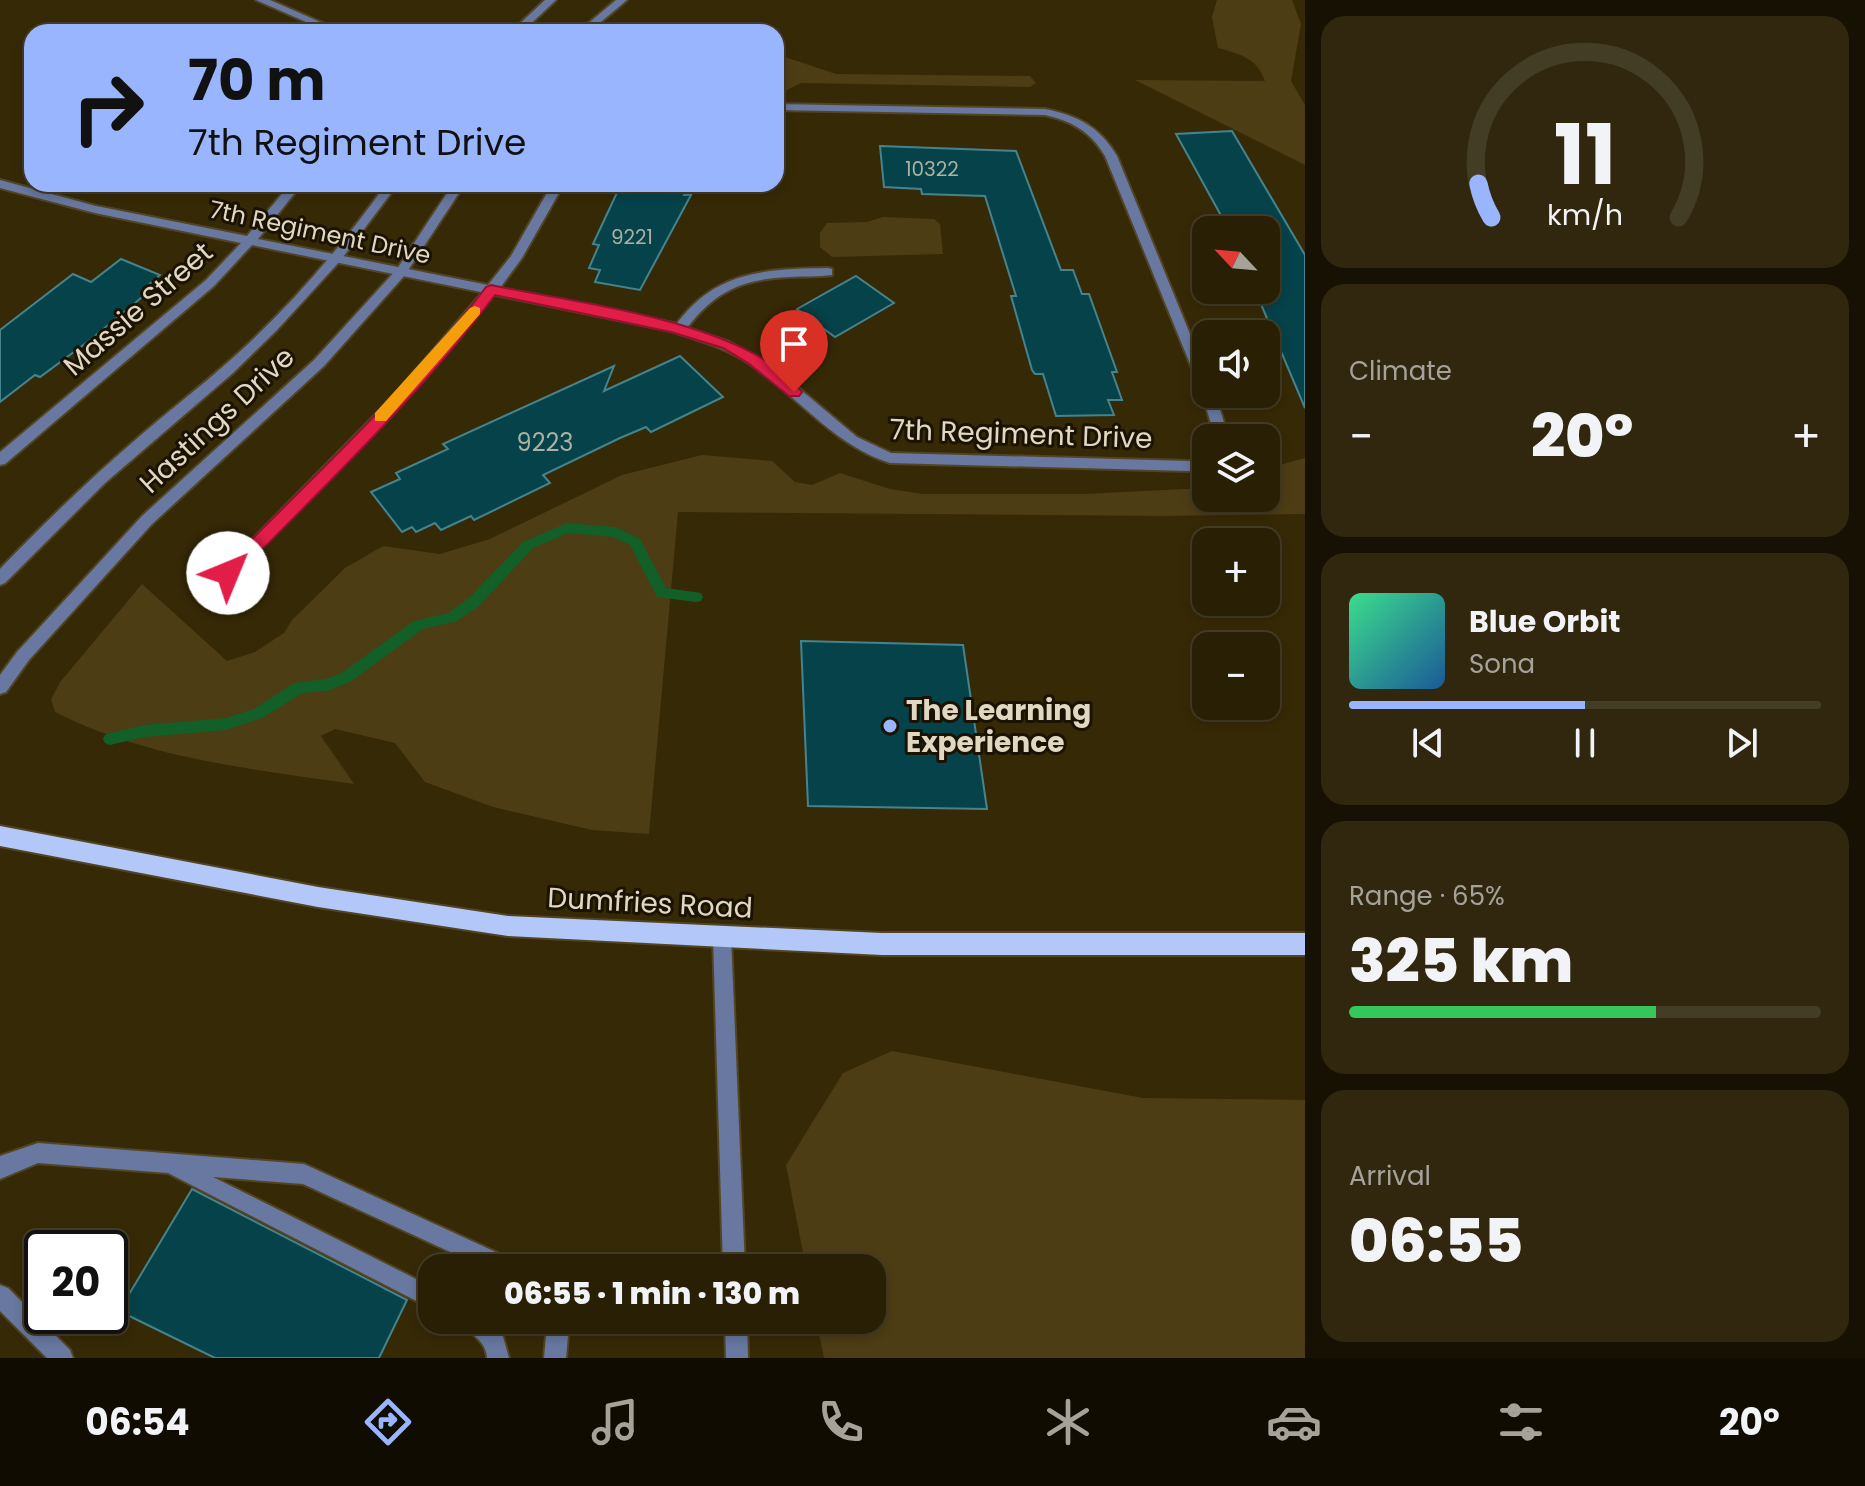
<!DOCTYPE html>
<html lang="en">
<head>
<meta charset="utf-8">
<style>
  body { margin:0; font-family:Poppins,sans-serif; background:#30270e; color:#f1f3f6; height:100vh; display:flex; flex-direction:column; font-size:30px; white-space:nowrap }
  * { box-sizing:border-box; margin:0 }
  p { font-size:26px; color:#a5a29a }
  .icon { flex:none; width:44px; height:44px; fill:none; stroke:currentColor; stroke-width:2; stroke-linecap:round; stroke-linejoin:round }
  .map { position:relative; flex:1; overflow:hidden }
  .panel { display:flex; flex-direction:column; gap:16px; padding:16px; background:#161102; width:560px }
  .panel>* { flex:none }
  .hud { position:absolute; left:24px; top:24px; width:760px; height:168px; border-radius:24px; box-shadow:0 4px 12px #0003,0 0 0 2px #443d26; background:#99b5fd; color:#111; overflow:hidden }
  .needle { width:52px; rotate:296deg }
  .buttons { position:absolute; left:1192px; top:216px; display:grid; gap:16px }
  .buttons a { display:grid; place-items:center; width:88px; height:88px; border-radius:16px; background:#281f04; box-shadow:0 4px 12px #0003,0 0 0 2px #443d26; font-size:40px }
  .speed { position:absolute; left:24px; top:1230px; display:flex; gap:16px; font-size:40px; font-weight:700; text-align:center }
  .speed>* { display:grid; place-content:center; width:104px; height:104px; border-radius:50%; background:#281f04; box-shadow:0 4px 12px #0003,0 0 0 2px #443d26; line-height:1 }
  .speed .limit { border:4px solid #111; border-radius:12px; background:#fff; color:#111 }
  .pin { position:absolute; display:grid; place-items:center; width:68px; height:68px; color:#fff; margin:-82px -34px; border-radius:50% 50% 50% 0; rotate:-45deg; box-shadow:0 0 8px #0007 }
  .pin .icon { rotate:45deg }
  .me { position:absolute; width:88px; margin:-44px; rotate:45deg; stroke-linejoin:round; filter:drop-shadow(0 0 6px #0008) }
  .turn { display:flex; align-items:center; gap:28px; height:168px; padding:0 32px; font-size:36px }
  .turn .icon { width:104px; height:104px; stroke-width:2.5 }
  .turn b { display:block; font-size:56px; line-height:68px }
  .big { font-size:60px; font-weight:800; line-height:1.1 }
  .panel .tile { flex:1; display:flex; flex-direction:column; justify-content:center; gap:12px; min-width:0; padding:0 28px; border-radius:24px; background:#30270e }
  .panel .dial { align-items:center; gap:0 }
  .dial svg { height:208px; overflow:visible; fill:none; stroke:#443d26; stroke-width:7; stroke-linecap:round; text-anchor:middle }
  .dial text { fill:#f1f3f6; stroke:none }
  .song { display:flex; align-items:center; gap:24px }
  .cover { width:96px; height:96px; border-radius:12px; background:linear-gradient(135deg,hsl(150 70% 55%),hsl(210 70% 35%)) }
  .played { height:8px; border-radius:4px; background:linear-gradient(90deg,#99b5fd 50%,#443d26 50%) }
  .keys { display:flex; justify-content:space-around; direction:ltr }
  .heat { display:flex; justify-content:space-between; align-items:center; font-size:44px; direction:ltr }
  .charge { height:12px; border-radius:6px; background:linear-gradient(90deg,#34c759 65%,#443d26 0) }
  .trip { position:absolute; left:418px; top:1254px; width:468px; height:80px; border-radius:24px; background:#281f04; box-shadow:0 4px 12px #0003,0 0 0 2px #443d26; font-weight:800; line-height:80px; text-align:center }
  .tab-bar { display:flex; height:128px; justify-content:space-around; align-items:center; background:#100c02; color:#a5a29a }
  .tab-bar .icon { width:56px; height:56px }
  .tab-bar .selected { color:#99b5fd }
  .tab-bar b { font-size:36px; color:#f1f3f6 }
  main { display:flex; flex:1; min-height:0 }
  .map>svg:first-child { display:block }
</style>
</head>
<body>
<main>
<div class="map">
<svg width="1305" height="1358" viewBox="0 0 1305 1358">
  <rect width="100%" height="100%" fill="#362906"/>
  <g fill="#4d3d15">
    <path d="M1217,0H1292L1301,24L1291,81L1305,105V165L1135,80L1265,81C1257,58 1240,54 1218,48L1212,17Z"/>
    <path d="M776,54L836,74L1030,76L1036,83L1030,87L801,83L785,91L776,89Z"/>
    <path d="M883,217L934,219L940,224L943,254L832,257L820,247V233L827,223L867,222Z"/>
    <path d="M702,455L772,461L795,482L812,485L840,473L890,489L923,494H1084L1206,488V498H1266V469L1305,458V514L1164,516L678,512L649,834L592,830L493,807L425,782L395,743L335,729L321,736L354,784C253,769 147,759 55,712L51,699L61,681L142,584L227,661L255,652L284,633L292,620L345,568L383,546L440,554L490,539L622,475Z"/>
    <path d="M892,1051L1143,1098L1305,1100V1358H824L816,1320H872V1268H806L786,1165L843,1073Z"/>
  </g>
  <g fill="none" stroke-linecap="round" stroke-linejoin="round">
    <path fill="#125f27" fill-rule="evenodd" d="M567,523L615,527L640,539L666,588L701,593L703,597L701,601L696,602L657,597L630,545L613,537L568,533L533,548L479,606L457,621L423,629L350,682L327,691L302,693L264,717L226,730L145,737L110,745L105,743L103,739L105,735L110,733L145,725L226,718L254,709L294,683L326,679L340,674L414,621L448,613L469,598L523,542Z"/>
  </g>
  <g fill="#06424a" stroke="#45848d" stroke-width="2">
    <path d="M1232,131L1305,255V408L1255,290H1266V230H1229L1176,134Z"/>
    <path d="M880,146L1016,151L1061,270H1073L1082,294H1089L1117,372H1112L1122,400H1108L1114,415L1056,416L1043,374H1035L1032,370L1011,296H1016L985,196L922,194L921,189L884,187Z"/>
    <path d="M621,184H689L684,195H691L640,290L595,282L600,270L589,268L599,245L593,244Z"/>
    <path d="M121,259L160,275L146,287L152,289L90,340L40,377L35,375L0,402V330L73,274L91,282Z"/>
    <path d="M856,276L894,303L835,337L797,309Z"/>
    <path d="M680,356L723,397L651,432L646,427L620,438L543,475L550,483L474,520L471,516L441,530L435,523L416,532L412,527L402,532L371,492L400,479L396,473L448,449L443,444L614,366L604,391Z"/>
    <path d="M801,641L963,645L987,809L808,806Z"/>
    <path d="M192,1189L407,1300L379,1358H215L119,1311Z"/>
  </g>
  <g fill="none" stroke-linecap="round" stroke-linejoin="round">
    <defs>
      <g id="service">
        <path d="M828,268L832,269V275C818,277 803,276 789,277C740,279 712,293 684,332H674L673,329C712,271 763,269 828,268Z"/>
        <path d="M491,286L497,290L495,293L402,404L233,577H223L220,573L223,569L393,397L487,287Z"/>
        <path d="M38,1143L304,1164L500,1254L510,1261L514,1268H485L303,1184L213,1177L432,1287V1309L168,1173L38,1163L0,1179V1156Z"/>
        <path d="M0,1285L8,1288L70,1350L73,1358H47L0,1311Z"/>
        <path d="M462,1320H491L502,1333L509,1358H487C486,1339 469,1336 462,1320Z"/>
        <path d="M540,1320H562L568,1336L566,1358H544L546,1336Z"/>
      </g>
      <g id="minor">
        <path d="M256,0H270L343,32H329Z"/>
        <path d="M776,104L1045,109C1078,116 1099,126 1117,156L1206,373V394H1215L1229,438H1215L1202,393L1105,156C1091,132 1072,121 1045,115L776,110Z"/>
        <path d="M0,180L96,206L247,236L290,184H302L258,239L488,285L511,256L552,184H564L522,258L500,288L673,323L729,342L776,369L857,437L891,453L1189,461L1206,457V467L1189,471L890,463C833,445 798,396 750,364C727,348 698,340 671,331L252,245L214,286L5,464L0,465V452L206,280L241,243L95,213L0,188Z"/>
        <path d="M722,929L728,931L731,937L745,1268H723L713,937L716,931Z"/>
        <path d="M725,1320H747L748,1358H726Z"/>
      </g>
      <g id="tertiary">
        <path d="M545,0H556L522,32H511Z"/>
        <path d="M616,0H627L589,32H578Z"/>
        <path d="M386,184H398L340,261L277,330L233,373L105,483L5,583L0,585V569C45,522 92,477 141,435C176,405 213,377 247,345C299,296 345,242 386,184Z"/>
        <path d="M453,184H465L405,275L324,366L152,524L29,660L6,692L0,694V675L17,652L142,516L314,360L397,269Z"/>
      </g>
      <path id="primary" d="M0,826L318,887L508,916L882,933H1305V955H882L508,936L318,907L0,846Z"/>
    </defs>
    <use href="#service" stroke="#524524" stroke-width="4"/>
    <use href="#minor" stroke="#524524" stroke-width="4"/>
    <use href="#tertiary" stroke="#524524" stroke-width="4"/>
    <use href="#primary" stroke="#524524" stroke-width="4"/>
    <use href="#service" fill="#6878a0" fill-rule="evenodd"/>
    <use href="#minor" fill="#6878a0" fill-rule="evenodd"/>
    <use href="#tertiary" fill="#6878a0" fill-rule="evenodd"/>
    <use href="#primary" fill="#b3c7f9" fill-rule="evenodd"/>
  </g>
  <path fill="#e11d48" stroke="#92132f" stroke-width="2" d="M491,285C576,303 748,321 802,392L799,396H789L748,363L723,348L671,332L495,295C419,397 323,487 234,578H222L220,573L222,569C312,478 409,389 486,287Z"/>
  <path fill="#f59e0b" d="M475,306L480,308V314L386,421H375V413L470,308Z"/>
  <circle fill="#99b5fd" stroke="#1a1202" stroke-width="3" cx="890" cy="726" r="8"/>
  <g text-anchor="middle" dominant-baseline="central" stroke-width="6" stroke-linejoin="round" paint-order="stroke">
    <g font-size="20" fill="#abb2a3">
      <text x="932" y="169">10322</text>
      <text x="632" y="237">9221</text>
    </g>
    <g font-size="24" fill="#e2d8c1" stroke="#1a1202">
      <text transform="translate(320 232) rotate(12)">7th Regiment Drive</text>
    </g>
    <g font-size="24" fill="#abb2a3">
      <text x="545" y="442">9223</text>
    </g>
    <g font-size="28" fill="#e2d8c1" stroke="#1a1202">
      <text transform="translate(138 309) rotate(-41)">Massie Street</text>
      <text transform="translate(217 420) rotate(-43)">Hastings Drive</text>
      <text transform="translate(1021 434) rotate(2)">7th Regiment Drive</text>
      <text transform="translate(650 903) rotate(3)">Dumfries Road</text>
    </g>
    <g font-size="28" font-weight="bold" fill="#e2d8c1" stroke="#1a1202" text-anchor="start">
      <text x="906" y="710">The Learning<tspan x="906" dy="32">Experience</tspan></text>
    </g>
  </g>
</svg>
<div class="buttons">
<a><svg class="needle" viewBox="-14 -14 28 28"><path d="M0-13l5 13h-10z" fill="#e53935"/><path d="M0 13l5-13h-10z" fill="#a5a29a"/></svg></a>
<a><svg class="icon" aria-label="sound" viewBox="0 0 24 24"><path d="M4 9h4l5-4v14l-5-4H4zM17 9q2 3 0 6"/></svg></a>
<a><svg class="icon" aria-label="layers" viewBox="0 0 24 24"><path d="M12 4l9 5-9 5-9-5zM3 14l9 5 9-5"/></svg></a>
<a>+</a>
<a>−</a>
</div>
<div class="speed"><div class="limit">20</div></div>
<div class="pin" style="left:794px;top:392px;background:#d93025"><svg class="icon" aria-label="arrive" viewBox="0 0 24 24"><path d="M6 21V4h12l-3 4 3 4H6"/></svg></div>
<svg class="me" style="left:228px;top:573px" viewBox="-20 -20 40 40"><circle r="19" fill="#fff"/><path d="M0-13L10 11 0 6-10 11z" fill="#e11d48"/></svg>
<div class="trip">06:55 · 1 min · 130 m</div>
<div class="hud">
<div class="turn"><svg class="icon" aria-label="right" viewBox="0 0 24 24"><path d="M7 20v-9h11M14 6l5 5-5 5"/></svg><div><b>70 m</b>7th Regiment Drive</div></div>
</div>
</div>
<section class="panel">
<div class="tile dial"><svg viewBox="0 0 100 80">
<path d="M14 69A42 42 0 1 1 86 69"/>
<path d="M14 69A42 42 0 0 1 9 56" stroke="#99b5fd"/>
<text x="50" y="56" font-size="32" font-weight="700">11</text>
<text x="50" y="72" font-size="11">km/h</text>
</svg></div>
<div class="tile"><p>Climate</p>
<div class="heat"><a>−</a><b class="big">20°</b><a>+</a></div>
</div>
<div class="tile">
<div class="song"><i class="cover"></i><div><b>Blue Orbit</b><p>Sona</p></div></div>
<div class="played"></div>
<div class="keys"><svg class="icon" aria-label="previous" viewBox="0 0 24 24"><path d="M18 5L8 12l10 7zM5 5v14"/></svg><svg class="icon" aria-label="pause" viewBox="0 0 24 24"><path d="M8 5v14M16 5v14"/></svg><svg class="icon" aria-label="next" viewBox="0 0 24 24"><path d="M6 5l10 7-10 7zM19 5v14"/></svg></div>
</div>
<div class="tile"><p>Range · 65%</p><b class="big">325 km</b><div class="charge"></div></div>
<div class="tile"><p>Arrival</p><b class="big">06:55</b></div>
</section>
</main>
<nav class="tab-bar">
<b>06:54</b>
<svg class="icon selected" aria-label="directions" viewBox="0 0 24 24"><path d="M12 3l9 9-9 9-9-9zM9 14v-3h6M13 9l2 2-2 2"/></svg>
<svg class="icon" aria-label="music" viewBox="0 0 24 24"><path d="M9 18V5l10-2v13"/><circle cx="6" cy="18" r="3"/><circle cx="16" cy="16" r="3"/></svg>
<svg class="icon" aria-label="phone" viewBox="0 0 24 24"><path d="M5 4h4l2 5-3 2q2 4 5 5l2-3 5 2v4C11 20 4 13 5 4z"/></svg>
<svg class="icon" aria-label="climate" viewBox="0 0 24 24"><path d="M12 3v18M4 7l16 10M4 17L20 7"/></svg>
<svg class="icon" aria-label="car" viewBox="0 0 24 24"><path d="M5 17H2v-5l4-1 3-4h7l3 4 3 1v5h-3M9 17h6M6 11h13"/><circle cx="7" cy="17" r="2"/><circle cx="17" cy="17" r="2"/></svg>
<svg class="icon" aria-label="filters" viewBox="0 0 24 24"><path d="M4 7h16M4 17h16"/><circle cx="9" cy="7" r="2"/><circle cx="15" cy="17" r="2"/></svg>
<b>20°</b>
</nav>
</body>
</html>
